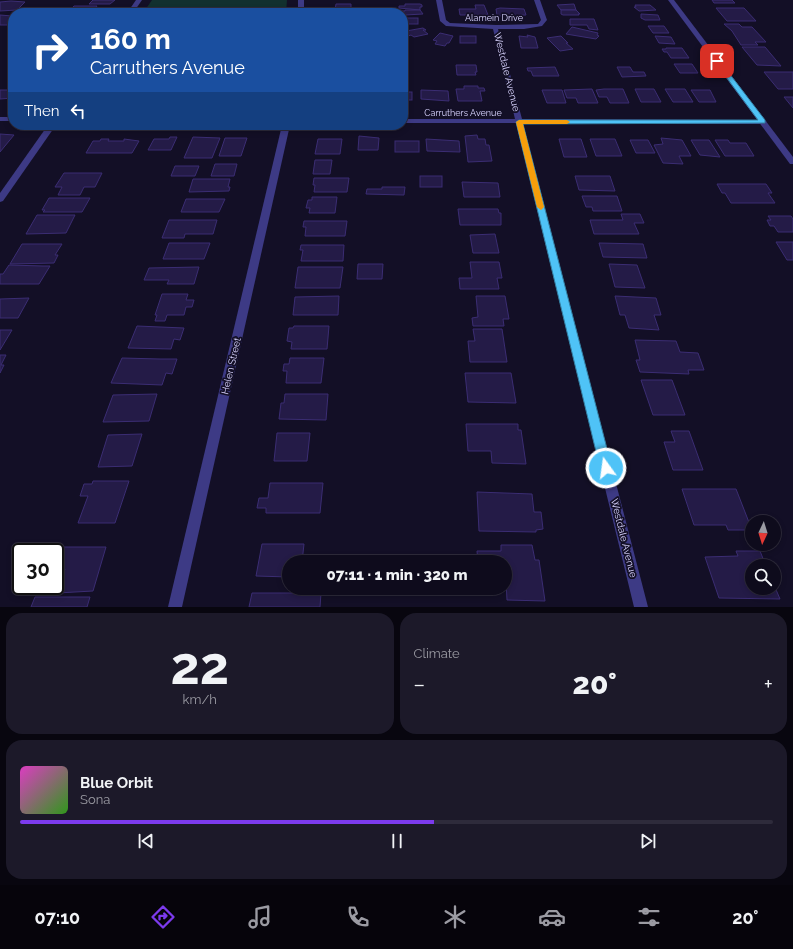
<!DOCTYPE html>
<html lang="en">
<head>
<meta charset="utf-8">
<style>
  body { margin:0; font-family:Raleway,sans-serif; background:#1c1929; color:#f1f3f6; height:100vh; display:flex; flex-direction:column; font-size:15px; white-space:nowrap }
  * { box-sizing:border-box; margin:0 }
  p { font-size:13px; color:#9b9ba3 }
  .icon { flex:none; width:22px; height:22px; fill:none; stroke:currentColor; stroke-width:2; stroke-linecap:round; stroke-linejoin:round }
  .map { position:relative; height:607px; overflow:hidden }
  .sheet { display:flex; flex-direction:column; gap:6px; padding:6px; background:#08060f; flex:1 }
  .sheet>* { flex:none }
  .top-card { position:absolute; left:8px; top:8px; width:400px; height:122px; border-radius:16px; box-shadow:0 2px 6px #0003,0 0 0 1px #2e2b3b; background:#1a4fa0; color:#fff; overflow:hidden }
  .needle { width:26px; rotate:184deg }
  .controls { position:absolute; left:745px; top:515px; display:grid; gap:8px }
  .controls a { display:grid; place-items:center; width:36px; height:36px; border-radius:50%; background:#0e0b1c; box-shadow:0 2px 6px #0003,0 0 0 1px #2e2b3b; font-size:20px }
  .speed { position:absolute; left:12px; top:543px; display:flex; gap:8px; font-size:20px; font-weight:700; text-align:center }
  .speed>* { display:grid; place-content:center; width:52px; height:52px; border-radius:50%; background:#0e0b1c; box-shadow:0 2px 6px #0003,0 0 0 1px #2e2b3b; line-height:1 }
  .speed .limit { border:2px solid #111; border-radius:6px; background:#fff; color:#111 }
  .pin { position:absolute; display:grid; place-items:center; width:34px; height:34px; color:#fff; margin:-17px; border-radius:8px; box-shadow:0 2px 6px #0006 }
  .me { position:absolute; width:44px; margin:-22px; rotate:346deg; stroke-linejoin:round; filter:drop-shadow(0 0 3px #0008) }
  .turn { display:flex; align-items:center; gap:14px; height:84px; padding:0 16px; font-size:18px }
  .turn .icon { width:52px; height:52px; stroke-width:2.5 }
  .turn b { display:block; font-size:28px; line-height:34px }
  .then { display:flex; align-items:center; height:38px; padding:0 16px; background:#0003; gap:8px; font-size:15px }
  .big { font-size:30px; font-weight:800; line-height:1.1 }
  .sheet .card { flex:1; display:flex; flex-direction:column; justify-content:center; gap:6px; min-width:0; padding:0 14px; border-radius:16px; background:#1c1929 }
  .sheet .dial { align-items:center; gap:0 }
  .dial b { font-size:52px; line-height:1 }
  .song { display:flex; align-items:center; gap:12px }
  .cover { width:48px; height:48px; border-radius:6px; background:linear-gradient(135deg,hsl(310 70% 55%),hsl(110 70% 35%)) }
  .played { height:4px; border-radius:2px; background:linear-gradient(90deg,#7c3aed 55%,#2e2b3b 55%) }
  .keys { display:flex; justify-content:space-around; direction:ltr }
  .heat { display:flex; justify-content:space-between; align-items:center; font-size:22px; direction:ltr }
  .sheet .tiles { flex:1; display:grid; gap:6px; grid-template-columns:1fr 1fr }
  .card:last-child { grid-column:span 2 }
  .trip { position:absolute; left:282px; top:555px; width:230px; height:40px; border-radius:20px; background:#0e0b1c; box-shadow:0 2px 6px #0003,0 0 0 1px #2e2b3b; font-weight:800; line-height:40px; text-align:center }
  .tab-bar { display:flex; height:64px; justify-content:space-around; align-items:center; background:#06040b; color:#9b9ba3 }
  .tab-bar .icon { width:28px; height:28px }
  .tab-bar .active { color:#7c3aed }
  .tab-bar b { font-size:18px; color:#f1f3f6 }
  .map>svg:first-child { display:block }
</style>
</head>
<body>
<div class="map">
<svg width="793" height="607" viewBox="0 0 793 607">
  <rect width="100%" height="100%" fill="#130f26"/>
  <path fill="#12302f" d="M152,0H287L286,13H143Z"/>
  <g fill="#241b47" stroke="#3b2d73">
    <path d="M93,0H115L110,4H89Z"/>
    <path d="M712,0H732L735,3H714Z"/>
    <path d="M11,1L25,2L17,10L0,11V2Z"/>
    <path d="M336,4H351V10H335Z"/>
    <path d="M405,4H420L422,5V7H420V10L399,8V6H405Z"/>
    <path d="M574,4L576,10H561L557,5Z"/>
    <path d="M475,5H484L488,15H460L459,9H476Z"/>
    <path d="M635,5H650L656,10L639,11L634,7H636Z"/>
    <path d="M74,6H97L95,9H71Z"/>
    <path d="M500,8L524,9L526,15L499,16L497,15L496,9Z"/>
    <path d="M716,8H744L756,21H727Z"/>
    <path d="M79,9H106L103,13H76Z"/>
    <path d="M405,10H420L423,14L405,15L402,11H405Z"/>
    <path d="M561,10H576L580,14H578L579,15H563L561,14Z"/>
    <path d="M641,14L658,15L660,20H645L641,18Z"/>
    <path d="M0,15L12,16L9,18H13V21L9,25H0Z"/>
    <rect x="403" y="18" width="15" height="6"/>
    <path d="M570,19H594L598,30L589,29L587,25H570Z"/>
    <path d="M724,24H739L742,27H752L766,42H755L758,45H741L732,31Z"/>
    <path d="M648,26H664L669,33H653Z"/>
    <path d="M572,27L598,33L597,35L599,36L596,39L566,34Z"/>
    <path d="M423,28L426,30H423L428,34L414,37L411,35L408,36L405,34L409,33L406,31Z"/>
    <path d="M440,33L453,36L449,43H447L445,46L435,44L437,41L433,40Z"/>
    <path d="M527,35L535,37L538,48H521L519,36L528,37Z"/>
    <rect x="460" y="36" width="16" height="7"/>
    <path d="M561,36L568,43H566L573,49L560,51L547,38Z"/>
    <path d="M655,36L671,37L675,44L659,43Z"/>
    <path d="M742,47H765L781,66L757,65Z"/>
    <path d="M666,48H682L689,58H671L667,52H664L662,49H666Z"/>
    <path d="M674,64H692L698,73H680Z"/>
    <path d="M456,65H476L477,72H475L476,75H457Z"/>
    <path d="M555,67L559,76H533L531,71H528L527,68Z"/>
    <path d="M617,67H630L633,72H644L646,76L622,77Z"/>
    <path d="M764,72H793V89H778Z"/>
    <path d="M464,86H478V88H484L485,91H480L482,101H458L456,89H464Z"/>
    <path d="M592,89L598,103H578L576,98H567L564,90Z"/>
    <path d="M604,89H623L629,103H610L607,97H599L596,90Z"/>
    <path d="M635,89H654L661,102H641Z"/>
    <path d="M665,89H685L693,102H673Z"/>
    <path d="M0,90H11L9,92H13V98L0,99Z"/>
    <path d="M421,90L448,91L449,101L421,99Z"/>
    <path d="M542,90H562L566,103H547Z"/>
    <path d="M691,90H710L716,102H699Z"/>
    <rect x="403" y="92" width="9" height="8"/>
    <path d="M784,97H793V108Z"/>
    <path d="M0,134L14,135L0,152Z"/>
    <path d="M477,135L478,139H485L486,145H489L492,161L468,162L465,136Z"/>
    <path d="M359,136L379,138L378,150H358Z"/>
    <path d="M170,137H177L171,150H148L154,139H169Z"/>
    <path d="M193,137L220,138L212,158H184Z"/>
    <path d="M225,138H247L241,156H219Z"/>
    <path d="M661,138L682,140L691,156H679L683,164L663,163L654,145L663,144Z"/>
    <path d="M101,139H109L108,141H124V139L139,141L132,153H86L93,141H100Z"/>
    <path d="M318,139H342L340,154H315Z"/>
    <path d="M426,139L459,141L460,152L427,151Z"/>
    <path d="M559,139H581L587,157H564Z"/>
    <path d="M590,139H615L622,156H596Z"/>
    <path d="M630,140H648L655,153H636Z"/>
    <path d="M691,140H709L720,157L700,155Z"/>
    <path d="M715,140H728L730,143H746L754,156H725Z"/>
    <rect x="395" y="141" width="24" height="11"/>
    <path d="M315,160H332L330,174H313Z"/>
    <path d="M215,164H237L234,176H211Z"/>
    <path d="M175,166H199L195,176H171Z"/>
    <path d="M64,173H102L95,187H84L80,195H58L62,187H55Z"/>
    <rect x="420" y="176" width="22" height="11"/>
    <path d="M575,176H610L615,191L579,190Z"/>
    <path d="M314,178H349L347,192H314L315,185H313Z"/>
    <path d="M193,179H230L228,187H230L229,191L189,192Z"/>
    <path d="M462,182L498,183L500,197H464Z"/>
    <path d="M717,184H766L772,193H768L775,203H731L725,193H722Z"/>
    <path d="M382,187H405L404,195L366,194L367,189H382Z"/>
    <path d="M582,196H617L622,211H593L592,207H586Z"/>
    <path d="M312,197H337L335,213H309L310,208H306L308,200H312Z"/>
    <path d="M49,198H90L82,212H43L45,210H42Z"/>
    <path d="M186,199H225L219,212H181Z"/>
    <path d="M458,209H498L499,213H501V225H460Z"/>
    <path d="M621,214H640L644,223H634L639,234H594L590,220H623Z"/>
    <path d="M37,215H75L66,233L26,234Z"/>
    <path d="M768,216H791L793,219V232H778L774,226H770L767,220H771Z"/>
    <path d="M169,220H217L213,234H185L184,238H162Z"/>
    <path d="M304,221H347L345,236H305L306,227H303Z"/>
    <path d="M495,234L499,253H473L470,235Z"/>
    <path d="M776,242H793V260H787Z"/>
    <path d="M169,243H210L204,259H163Z"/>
    <path d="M599,243L643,244L647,258L603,257Z"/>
    <path d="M22,244H62L55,255H58L54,263L10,264Z"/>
    <path d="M301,245H344L343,261H301L303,250H300Z"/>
    <path d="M470,262H499L502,278H497L499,289H460L459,278H472Z"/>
    <path d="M358,264H383L382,279H357Z"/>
    <path d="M609,264L637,265L645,288L615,287Z"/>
    <path d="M9,265L43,266H50L39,284H0V274H3Z"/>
    <path d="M199,267L194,284H167L169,280H144L149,268Z"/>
    <path d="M298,267H343L340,288H295Z"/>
    <path d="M162,294H188L186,300H194L192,307H186L184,315H167L165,321H155L157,315H155Z"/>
    <path d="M339,296L338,315H293L295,297Z"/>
    <path d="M476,296H505L509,319H503L504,326H473L472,318L478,317Z"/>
    <path d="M615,296L656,298L661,315H654L659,330L629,328L625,315H620Z"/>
    <path d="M29,298L18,318H0V299Z"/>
    <path d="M137,326L184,328L180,340L174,339L171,349L128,348Z"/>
    <path d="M294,326H329L327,349H291L292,342L287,341L289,328H293Z"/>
    <path d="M473,329H502L507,362H470L468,341H475Z"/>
    <path d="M0,330H12L0,350Z"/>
    <path d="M635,340L676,341L680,352L698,353L704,370H688L689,374L640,372L636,360H640Z"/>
    <path d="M0,355H6L1,365H4L0,373Z"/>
    <path d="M122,358L160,359H177L172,374L166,373L162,385L111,383Z"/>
    <path d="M290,358H324L321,383H286L287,371H283L284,364H289Z"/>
    <path d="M465,373H511L516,403L468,402Z"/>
    <path d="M641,380H672L685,415H653Z"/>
    <path d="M157,394L149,421L103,422L113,395Z"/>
    <path d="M285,394H328L326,420L279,419L281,403H284Z"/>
    <path d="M466,424H518V430H521L526,464L492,463L491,451H468Z"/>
    <path d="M671,431H689L703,470H673L664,442H675Z"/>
    <path d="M277,433H310L307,461H274Z"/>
    <path d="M142,434L132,466L98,467L108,435Z"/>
    <path d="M93,481H129L115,523H78L88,496H80L84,484H92Z"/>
    <path d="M270,483H323L320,513H266V508H257L259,498H268Z"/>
    <path d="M682,489H736L752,530H728L726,525H694Z"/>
    <path d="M477,492L532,494L534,512H541L543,529L536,530V532L479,531Z"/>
    <path d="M262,544H304L302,562H289V577L256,576Z"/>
    <path d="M501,545H532L535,560H539L545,601L507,600L505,562H478L477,551H501Z"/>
    <path d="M53,547H106L93,591L57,593L65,569L55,570V552H52Z"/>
    <path d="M736,551H760L766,566H752V588H774V585L780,599L719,598L705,557L738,556Z"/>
    <path d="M252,593H321L320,607H249Z"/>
    <path d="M35,597H90L87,607H31Z"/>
  </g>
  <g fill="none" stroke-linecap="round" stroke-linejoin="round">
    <g fill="#3d3a85" fill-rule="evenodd">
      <path d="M136,0H142L133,13H127Z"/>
      <rect x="298" y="0" width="6" height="13"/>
      <path d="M436,0H442L446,20L450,23L496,25L538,24L541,20L534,0H540L547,20L542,26L524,29H498L522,119L763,120L767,122L763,124H523L648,607H634L516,123H403V119H515L493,29L446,26L440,21Z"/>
      <rect x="0" y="117" width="13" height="4"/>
      <path d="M48,125H56L3,201L0,202V193Z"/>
      <path d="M282,125H290L182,607H168Z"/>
    </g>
    <path fill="#3d3a85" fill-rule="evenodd" d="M668,0H674L793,157V164H790Z"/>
  </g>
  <path fill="#4fc3f7" stroke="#337fa1" d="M715,60H719L765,120V123L523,124L612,468L610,472L606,473L602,472L600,468L516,122L519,120H758L715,62Z"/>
  <path fill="#f59e0b" d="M519,120H567L570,122L567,124H523L544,207L541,210L537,207L516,122Z"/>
  <g text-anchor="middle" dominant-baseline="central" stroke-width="3.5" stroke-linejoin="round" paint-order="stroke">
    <g font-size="9" fill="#d9d4ff" stroke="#130f26">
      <text x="494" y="18">Alamein Drive</text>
      <text x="463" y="113">Carruthers Avenue</text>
    </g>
    <g font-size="10" fill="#d9d4ff" stroke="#130f26">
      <text transform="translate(507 72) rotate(76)">Westdale Avenue</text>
      <text transform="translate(231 366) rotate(-77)">Helen Street</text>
      <text transform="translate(624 538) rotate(76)">Westdale Avenue</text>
    </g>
  </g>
</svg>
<div class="controls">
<a><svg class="needle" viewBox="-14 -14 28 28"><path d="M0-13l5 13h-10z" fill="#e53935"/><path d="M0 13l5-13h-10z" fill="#9b9ba3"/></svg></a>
<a><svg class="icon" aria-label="search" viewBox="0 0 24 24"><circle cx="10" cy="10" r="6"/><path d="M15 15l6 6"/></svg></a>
</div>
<div class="speed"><div class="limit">30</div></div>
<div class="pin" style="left:717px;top:61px;background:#d93025"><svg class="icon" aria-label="arrive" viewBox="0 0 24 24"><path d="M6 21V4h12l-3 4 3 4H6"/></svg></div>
<svg class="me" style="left:606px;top:468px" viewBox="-20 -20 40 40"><circle r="17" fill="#4fc3f7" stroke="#fff" stroke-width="3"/><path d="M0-11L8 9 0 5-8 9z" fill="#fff"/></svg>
<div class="trip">07:11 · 1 min · 320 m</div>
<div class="top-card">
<div class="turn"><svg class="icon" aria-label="right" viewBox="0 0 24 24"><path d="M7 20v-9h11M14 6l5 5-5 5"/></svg><div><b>160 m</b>Carruthers Avenue</div></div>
<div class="then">Then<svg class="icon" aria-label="left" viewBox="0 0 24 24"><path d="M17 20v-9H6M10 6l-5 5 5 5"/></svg></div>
</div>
</div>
<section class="sheet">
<div class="tiles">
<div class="card dial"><b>22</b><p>km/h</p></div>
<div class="card"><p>Climate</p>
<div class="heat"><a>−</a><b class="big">20°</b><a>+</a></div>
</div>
<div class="card">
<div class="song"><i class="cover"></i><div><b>Blue Orbit</b><p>Sona</p></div></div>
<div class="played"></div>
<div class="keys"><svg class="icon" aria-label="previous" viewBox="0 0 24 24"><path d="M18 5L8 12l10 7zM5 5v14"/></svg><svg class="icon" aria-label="pause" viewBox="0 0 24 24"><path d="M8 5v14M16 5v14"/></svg><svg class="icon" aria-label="next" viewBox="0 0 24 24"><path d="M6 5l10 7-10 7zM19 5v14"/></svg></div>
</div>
</div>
</section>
<nav class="tab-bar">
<b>07:10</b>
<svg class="icon active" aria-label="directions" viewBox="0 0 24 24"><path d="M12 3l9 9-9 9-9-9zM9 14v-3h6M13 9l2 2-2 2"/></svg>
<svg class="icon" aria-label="music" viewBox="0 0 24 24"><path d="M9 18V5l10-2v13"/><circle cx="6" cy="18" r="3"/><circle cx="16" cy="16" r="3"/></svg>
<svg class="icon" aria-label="phone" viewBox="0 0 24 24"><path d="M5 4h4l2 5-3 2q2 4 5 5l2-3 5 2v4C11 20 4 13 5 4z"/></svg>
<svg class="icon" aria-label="climate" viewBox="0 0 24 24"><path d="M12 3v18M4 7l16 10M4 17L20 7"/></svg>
<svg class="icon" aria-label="car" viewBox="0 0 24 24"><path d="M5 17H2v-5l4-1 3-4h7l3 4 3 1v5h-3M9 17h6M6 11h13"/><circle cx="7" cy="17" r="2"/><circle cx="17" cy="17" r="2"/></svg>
<svg class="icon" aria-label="filters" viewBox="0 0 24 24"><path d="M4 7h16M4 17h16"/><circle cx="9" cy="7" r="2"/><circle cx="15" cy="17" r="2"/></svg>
<b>20°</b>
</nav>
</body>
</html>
